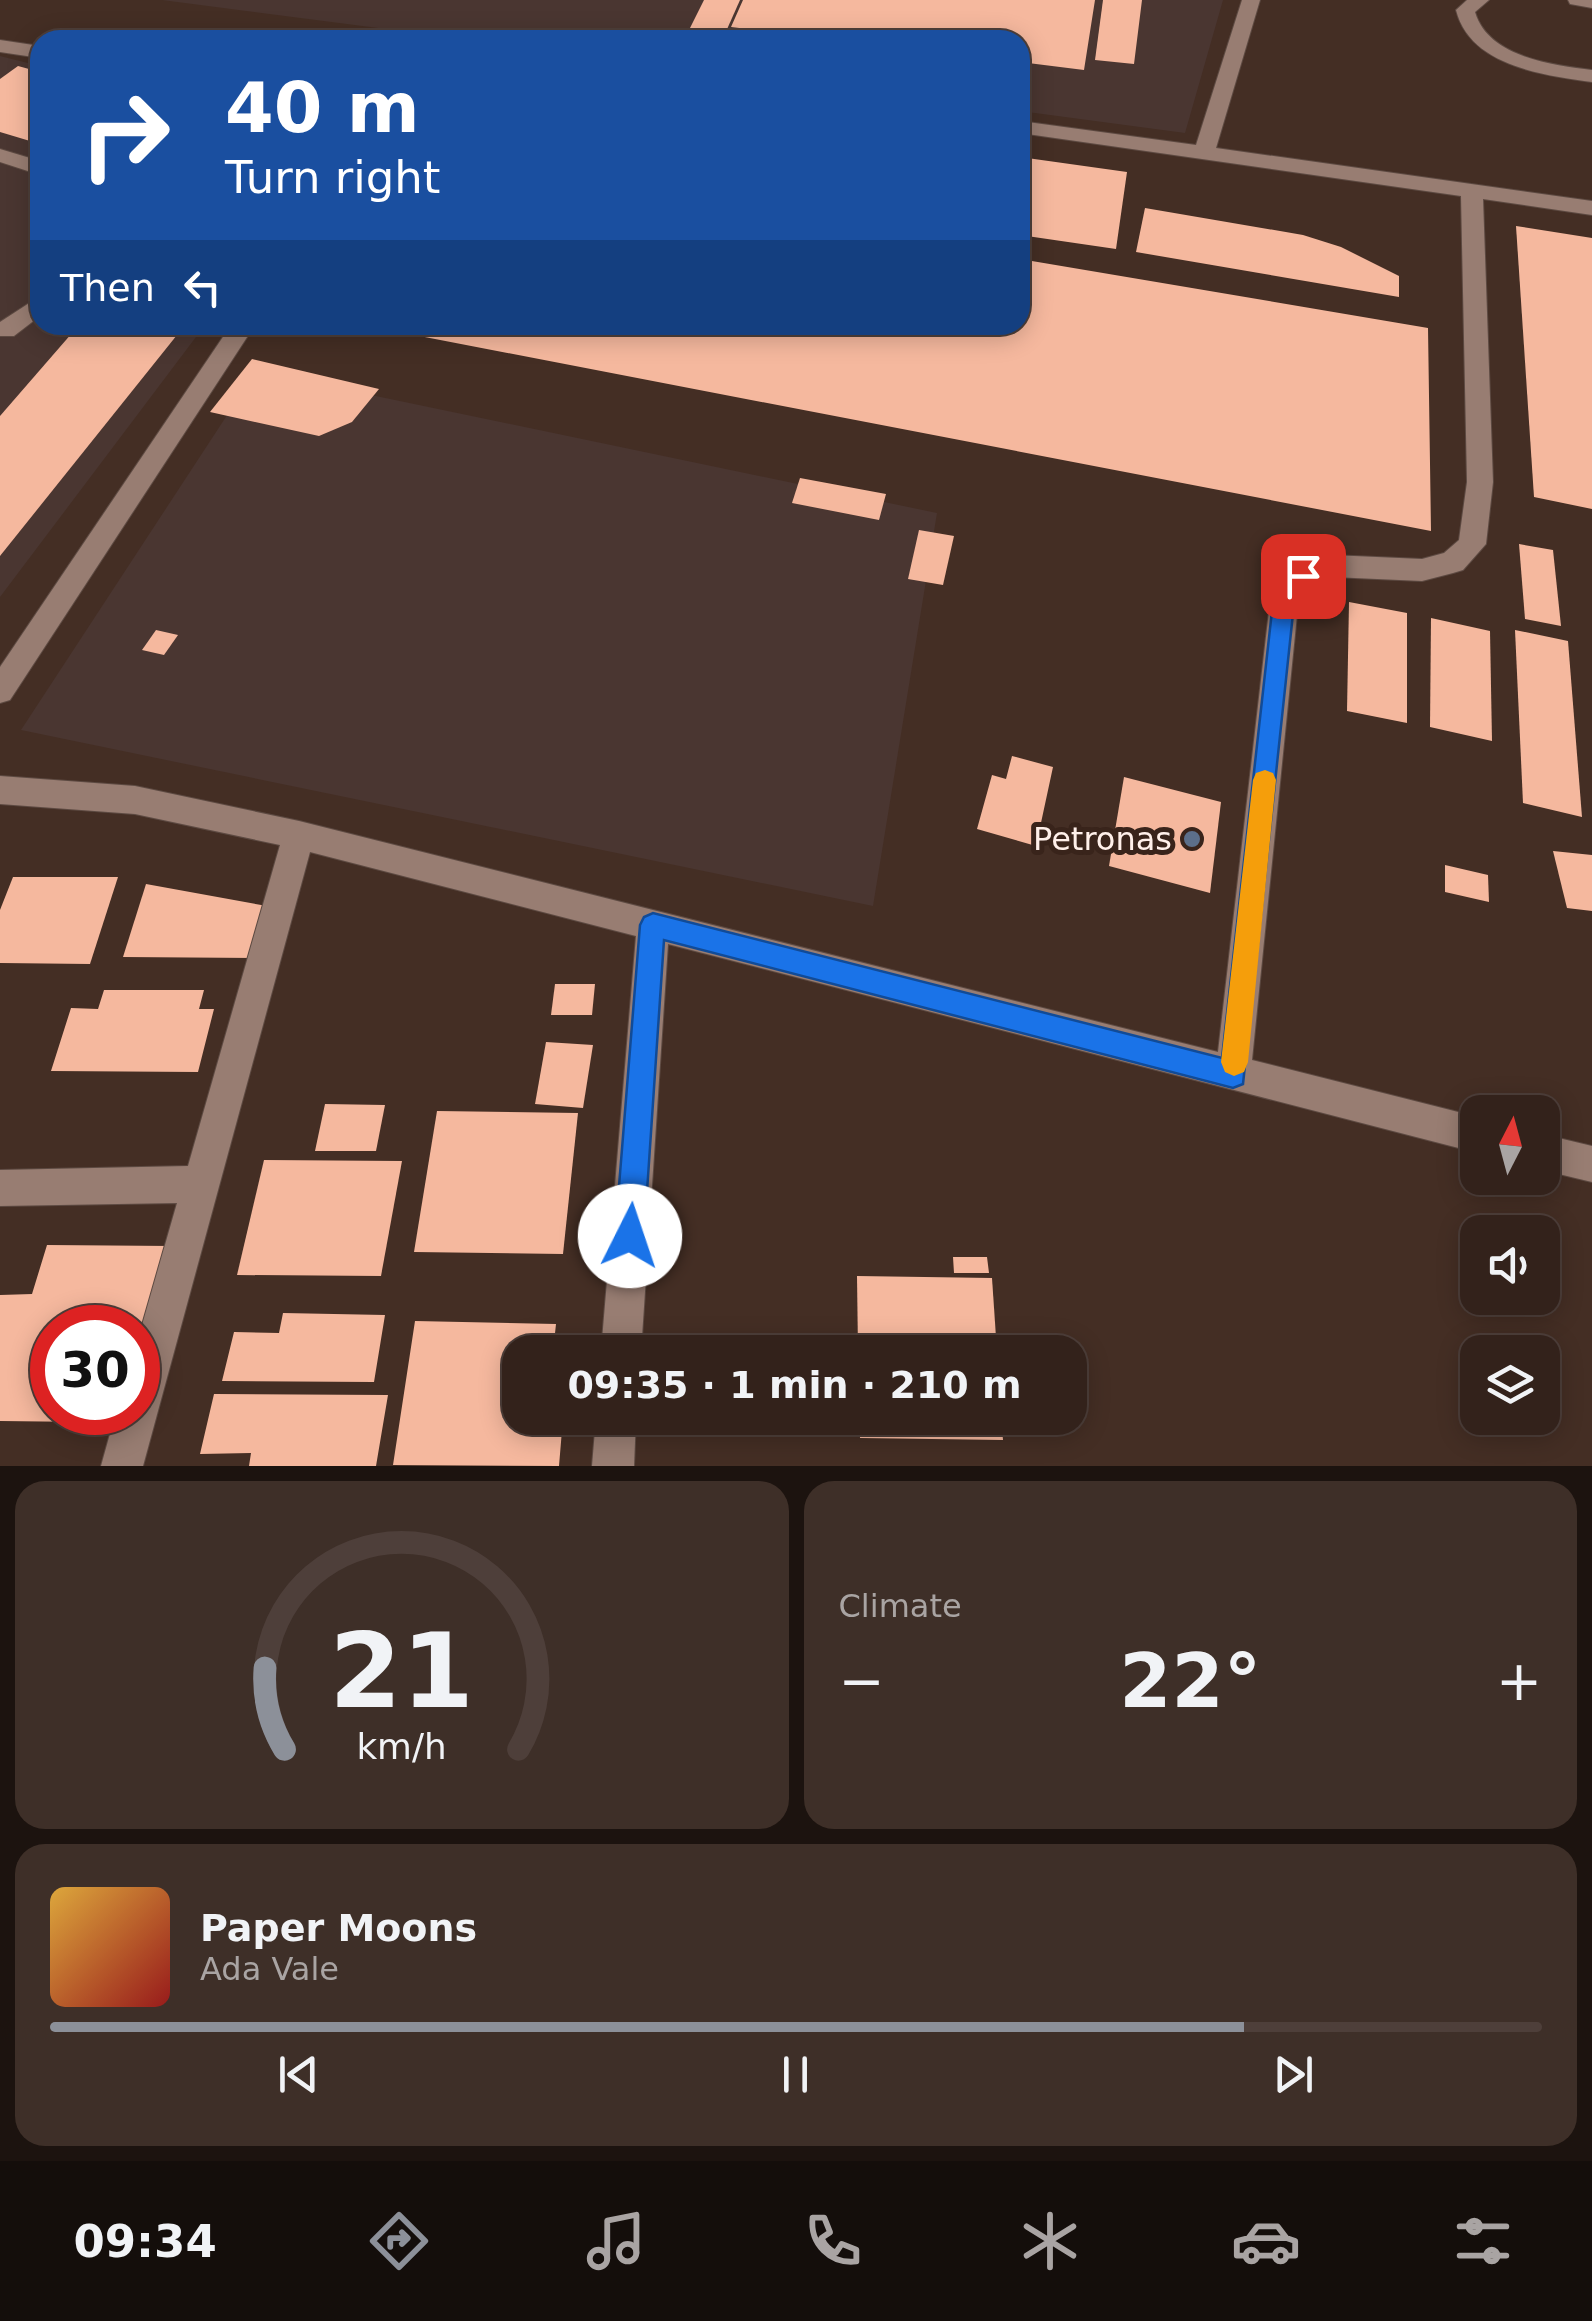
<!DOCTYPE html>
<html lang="en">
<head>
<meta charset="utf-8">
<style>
  body { margin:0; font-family:"DejaVu Sans",sans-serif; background:#3e2f28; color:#f1f3f6; height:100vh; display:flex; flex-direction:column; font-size:38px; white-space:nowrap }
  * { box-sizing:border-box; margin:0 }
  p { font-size:32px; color:#a9a4a3 }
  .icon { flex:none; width:55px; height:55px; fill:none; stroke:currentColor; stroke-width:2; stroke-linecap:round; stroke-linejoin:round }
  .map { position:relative; height:1466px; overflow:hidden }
  .details { display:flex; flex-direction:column; gap:15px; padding:15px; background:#1c130f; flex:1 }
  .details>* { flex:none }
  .hud { position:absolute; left:30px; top:30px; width:1000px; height:305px; border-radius:30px; box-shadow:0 5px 25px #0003,0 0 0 2px #4e3f3a; background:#1a4fa0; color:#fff; overflow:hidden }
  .needle { width:65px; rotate:6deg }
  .controls { position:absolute; left:1460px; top:1095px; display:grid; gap:20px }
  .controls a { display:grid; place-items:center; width:100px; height:100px; border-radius:20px; background:#33221b; box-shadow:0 5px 25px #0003,0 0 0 2px #4e3f3a; font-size:50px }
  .speed { position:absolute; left:30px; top:1305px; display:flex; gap:20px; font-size:50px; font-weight:700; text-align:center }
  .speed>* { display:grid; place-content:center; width:130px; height:130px; border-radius:50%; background:#33221b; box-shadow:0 5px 25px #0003,0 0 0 2px #4e3f3a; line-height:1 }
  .speed .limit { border:15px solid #d22; background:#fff; color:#111 }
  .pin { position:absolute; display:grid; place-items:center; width:85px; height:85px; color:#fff; margin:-42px; border-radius:20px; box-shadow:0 5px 15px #0006 }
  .me { position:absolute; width:110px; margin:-55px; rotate:4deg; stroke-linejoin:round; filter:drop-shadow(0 0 8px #0008) }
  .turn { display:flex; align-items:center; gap:35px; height:210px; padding:0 30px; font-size:45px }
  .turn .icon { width:130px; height:130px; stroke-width:2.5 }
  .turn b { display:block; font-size:70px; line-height:85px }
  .then { display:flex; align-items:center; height:95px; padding:0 30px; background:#0003; gap:20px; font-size:38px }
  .big { font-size:75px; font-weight:800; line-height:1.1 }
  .details .tile { flex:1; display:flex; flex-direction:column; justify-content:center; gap:15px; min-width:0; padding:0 35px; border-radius:30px; background:#3e2f28 }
  .details .dial { align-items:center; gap:0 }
  .dial svg { height:260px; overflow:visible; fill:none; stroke:#4e3f3a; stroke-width:7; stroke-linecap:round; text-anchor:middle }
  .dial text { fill:#f1f3f6; stroke:none }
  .song { display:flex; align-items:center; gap:30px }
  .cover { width:120px; height:120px; border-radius:15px; background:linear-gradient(135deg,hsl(40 70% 55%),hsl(0 70% 35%)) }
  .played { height:10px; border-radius:5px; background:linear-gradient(90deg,#8c9099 80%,#4e3f3a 80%) }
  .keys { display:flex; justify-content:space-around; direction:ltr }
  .heat { display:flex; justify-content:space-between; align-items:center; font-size:55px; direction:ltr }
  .details .tiles { flex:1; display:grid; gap:15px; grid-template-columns:1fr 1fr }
  .tile:last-child { grid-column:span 2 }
  .trip { position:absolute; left:502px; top:1335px; width:585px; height:100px; border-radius:30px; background:#33221b; box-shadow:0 5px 25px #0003,0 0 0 2px #4e3f3a; font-weight:800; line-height:100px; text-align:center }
  .menu { display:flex; height:160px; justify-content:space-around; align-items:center; background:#140e0b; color:#a9a4a3 }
  .menu .icon { width:70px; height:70px }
  .menu .selected { color:#8c9099 }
  .menu b { font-size:45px; color:#f1f3f6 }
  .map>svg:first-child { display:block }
</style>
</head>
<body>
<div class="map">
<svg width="1592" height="1466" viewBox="0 0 1592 1466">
  <rect width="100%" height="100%" fill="#442e24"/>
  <g fill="#4a3631">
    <path d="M162,0H1223L1185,133L1020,111V40H471Z"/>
    <path d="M0,56L40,66V325H205L0,597Z"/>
    <path d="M256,371L937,513L873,906L21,730Z"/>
  </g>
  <g fill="#f5b89e">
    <path d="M704,0H740L724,36L688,32Z"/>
    <path d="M743,0H1095L1084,70L1020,62V40H837L731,27Z"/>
    <path d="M1103,0H1142L1134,64L1095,60Z"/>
    <path d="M18,66L40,72V144L0,132V79Z"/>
    <path d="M1020,157L1127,172L1116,249L1020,235Z"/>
    <path d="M1145,208L1303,235L1341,247L1399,276V297L1136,252Z"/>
    <path d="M1516,226L1592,238V509L1534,497Z"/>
    <path d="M1020,259L1428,328L1431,531L373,327L1020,325Z"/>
    <path d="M79,325H185L0,556V416Z"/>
    <path d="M252,359L379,389L352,422L319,436L210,412Z"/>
    <path d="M800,478L886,494L879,520L792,503Z"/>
    <path d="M919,530L954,536L943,585L908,579Z"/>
    <path d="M1519,544L1553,550L1561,626L1525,619Z"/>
    <path d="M1349,602L1407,613V723L1347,711Z"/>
    <path d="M1431,618L1490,631L1492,741L1430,727Z"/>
    <path d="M156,630L178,635L164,655L142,650Z"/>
    <path d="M1515,630L1568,641L1582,817L1523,803Z"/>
    <path d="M1012,756L1053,767L1036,846L977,829L992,775L1006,779Z"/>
    <path d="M1124,777L1221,802L1210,893L1109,866Z"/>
    <path d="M1553,851L1592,855V911L1567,908Z"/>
    <path d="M1445,865L1488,875L1489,902L1445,892Z"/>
    <path d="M13,877H118L90,964L0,963V910Z"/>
    <path d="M146,884L267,906L257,958L123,957Z"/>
    <path d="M555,984H595L592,1015H551Z"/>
    <path d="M104,990H204L199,1009H214L198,1072L51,1071L71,1008L98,1009Z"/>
    <path d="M546,1042L593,1045L583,1108L535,1104Z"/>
    <path d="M325,1104L385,1105L376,1151H315Z"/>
    <path d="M437,1111L578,1113L563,1254L414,1252Z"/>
    <path d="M264,1160L402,1161L381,1276L237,1275Z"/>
    <path d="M47,1245L173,1246L139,1383L138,1328H52V1412H88L85,1422L0,1421V1295L32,1294Z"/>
    <path d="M953,1257H987L989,1273H954Z"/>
    <path d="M857,1276L992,1278L997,1352H858Z"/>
    <path d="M283,1313L385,1315L374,1382L222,1381L234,1332L279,1333Z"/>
    <path d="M415,1321L556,1324L553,1352H520V1418H563L559,1466L393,1465Z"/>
    <path d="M214,1394L388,1395L376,1466H249L251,1453L200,1454Z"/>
    <path d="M859,1418H1001L1003,1440L860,1438Z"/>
  </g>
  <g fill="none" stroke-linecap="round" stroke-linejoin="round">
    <defs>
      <g id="minor">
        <path d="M1242,0H1260L1216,148L1592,201V215L1483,199L1493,482L1486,544L1463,570L1453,573L1422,581L1332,577L1313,584L1298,605L1252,1060L1478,1117V1153L668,944L641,1352H601L636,936L310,852L143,1466H101L116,1412H138V1339L177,1203L0,1206V1170L188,1166L280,845L135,814L0,804V776L135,786L299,821L1218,1052L1270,602L1293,568L1321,558L1331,555L1422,559L1444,553L1459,540L1467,482L1461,196L1020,133V121L1196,145Z"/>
        <path d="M1467,0H1489L1475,12C1488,57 1552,65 1592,70V82C1543,75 1470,66 1456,10Z"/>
        <path d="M1568,0H1592V8L1570,4Z"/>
        <path d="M0,40L40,46V58L0,52Z"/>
        <path d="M0,149L40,161V175L0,162Z"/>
        <path d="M40,296V316L14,336H0V322Z"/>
        <path d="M231,325H255L10,700L0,703V667Z"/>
        <path d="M1542,1134L1592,1146V1182L1542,1170Z"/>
        <path d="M596,1418H636L634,1466H592Z"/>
      </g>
    </defs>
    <use href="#minor" stroke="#5d4a42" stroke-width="2"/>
    <use href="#minor" fill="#987d72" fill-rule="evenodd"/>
  </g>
  <path fill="#1a73e8" stroke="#114b97" stroke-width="2.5" d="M1303,568L1313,576L1294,604L1243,1084L1233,1088L664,940L644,1236L640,1246L630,1250L620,1246L615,1236L640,925L644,917L653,913L1222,1058L1273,602L1295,570Z"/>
  <path fill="#f59e0b" d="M1265,770L1273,773L1276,780L1248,1062L1244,1072L1234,1076L1225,1072L1221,1062L1253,780L1256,773Z"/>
  <circle fill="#5c6f8a" stroke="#39241b" stroke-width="4" cx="1192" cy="839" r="10"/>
  <g text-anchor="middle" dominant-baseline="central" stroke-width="10" stroke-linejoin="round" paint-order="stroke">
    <g font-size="32" fill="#fff0ea" stroke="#39241b" text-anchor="end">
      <text x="1172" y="839">Petronas</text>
    </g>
  </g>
</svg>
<div class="controls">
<a><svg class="needle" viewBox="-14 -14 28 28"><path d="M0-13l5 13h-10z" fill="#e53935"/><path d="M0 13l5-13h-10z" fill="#a9a4a3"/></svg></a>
<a><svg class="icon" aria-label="sound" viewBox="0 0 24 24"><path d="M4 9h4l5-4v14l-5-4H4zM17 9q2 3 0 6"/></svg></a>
<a><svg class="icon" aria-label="layers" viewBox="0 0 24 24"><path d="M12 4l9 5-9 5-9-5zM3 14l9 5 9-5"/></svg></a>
</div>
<div class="speed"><div class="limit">30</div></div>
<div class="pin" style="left:1303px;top:576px;background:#d93025"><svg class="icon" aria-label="arrive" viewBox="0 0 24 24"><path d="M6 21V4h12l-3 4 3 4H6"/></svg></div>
<svg class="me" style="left:630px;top:1236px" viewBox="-20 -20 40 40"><circle r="19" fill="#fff"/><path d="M0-13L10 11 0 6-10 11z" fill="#1a73e8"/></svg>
<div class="trip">09:35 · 1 min · 210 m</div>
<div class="hud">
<div class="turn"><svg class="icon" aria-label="right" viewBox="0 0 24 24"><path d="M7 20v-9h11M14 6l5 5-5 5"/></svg><div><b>40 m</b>Turn right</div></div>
<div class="then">Then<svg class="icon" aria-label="left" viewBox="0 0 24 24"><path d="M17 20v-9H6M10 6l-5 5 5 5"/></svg></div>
</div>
</div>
<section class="details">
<div class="tiles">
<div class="tile dial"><svg viewBox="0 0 100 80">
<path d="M14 69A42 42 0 1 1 86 69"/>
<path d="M14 69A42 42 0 0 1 8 44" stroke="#8c9099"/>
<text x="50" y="56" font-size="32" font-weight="700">21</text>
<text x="50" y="72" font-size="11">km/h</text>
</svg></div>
<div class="tile"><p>Climate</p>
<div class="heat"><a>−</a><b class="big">22°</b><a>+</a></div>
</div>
<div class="tile">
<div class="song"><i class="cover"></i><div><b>Paper Moons</b><p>Ada Vale</p></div></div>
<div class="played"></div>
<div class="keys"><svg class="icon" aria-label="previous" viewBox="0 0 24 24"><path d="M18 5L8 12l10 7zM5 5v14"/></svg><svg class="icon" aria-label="pause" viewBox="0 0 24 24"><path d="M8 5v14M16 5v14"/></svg><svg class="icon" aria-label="next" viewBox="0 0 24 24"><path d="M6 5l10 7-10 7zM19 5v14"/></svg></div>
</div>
</div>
</section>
<nav class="menu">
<b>09:34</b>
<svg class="icon selected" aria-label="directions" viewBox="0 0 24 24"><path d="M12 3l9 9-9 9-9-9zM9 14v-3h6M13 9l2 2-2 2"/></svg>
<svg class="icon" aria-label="music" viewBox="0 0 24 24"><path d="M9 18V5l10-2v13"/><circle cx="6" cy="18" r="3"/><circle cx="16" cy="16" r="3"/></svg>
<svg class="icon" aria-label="phone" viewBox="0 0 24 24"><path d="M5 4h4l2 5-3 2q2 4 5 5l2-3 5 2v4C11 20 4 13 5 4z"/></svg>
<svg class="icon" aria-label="climate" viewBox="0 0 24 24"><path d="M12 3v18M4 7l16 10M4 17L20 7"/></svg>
<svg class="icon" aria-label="car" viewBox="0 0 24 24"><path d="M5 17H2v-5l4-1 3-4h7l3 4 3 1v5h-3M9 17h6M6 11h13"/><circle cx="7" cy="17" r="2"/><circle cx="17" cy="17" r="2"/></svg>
<svg class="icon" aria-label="filters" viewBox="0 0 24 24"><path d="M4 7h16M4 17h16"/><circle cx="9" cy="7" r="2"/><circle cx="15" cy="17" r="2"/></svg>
</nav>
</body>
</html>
